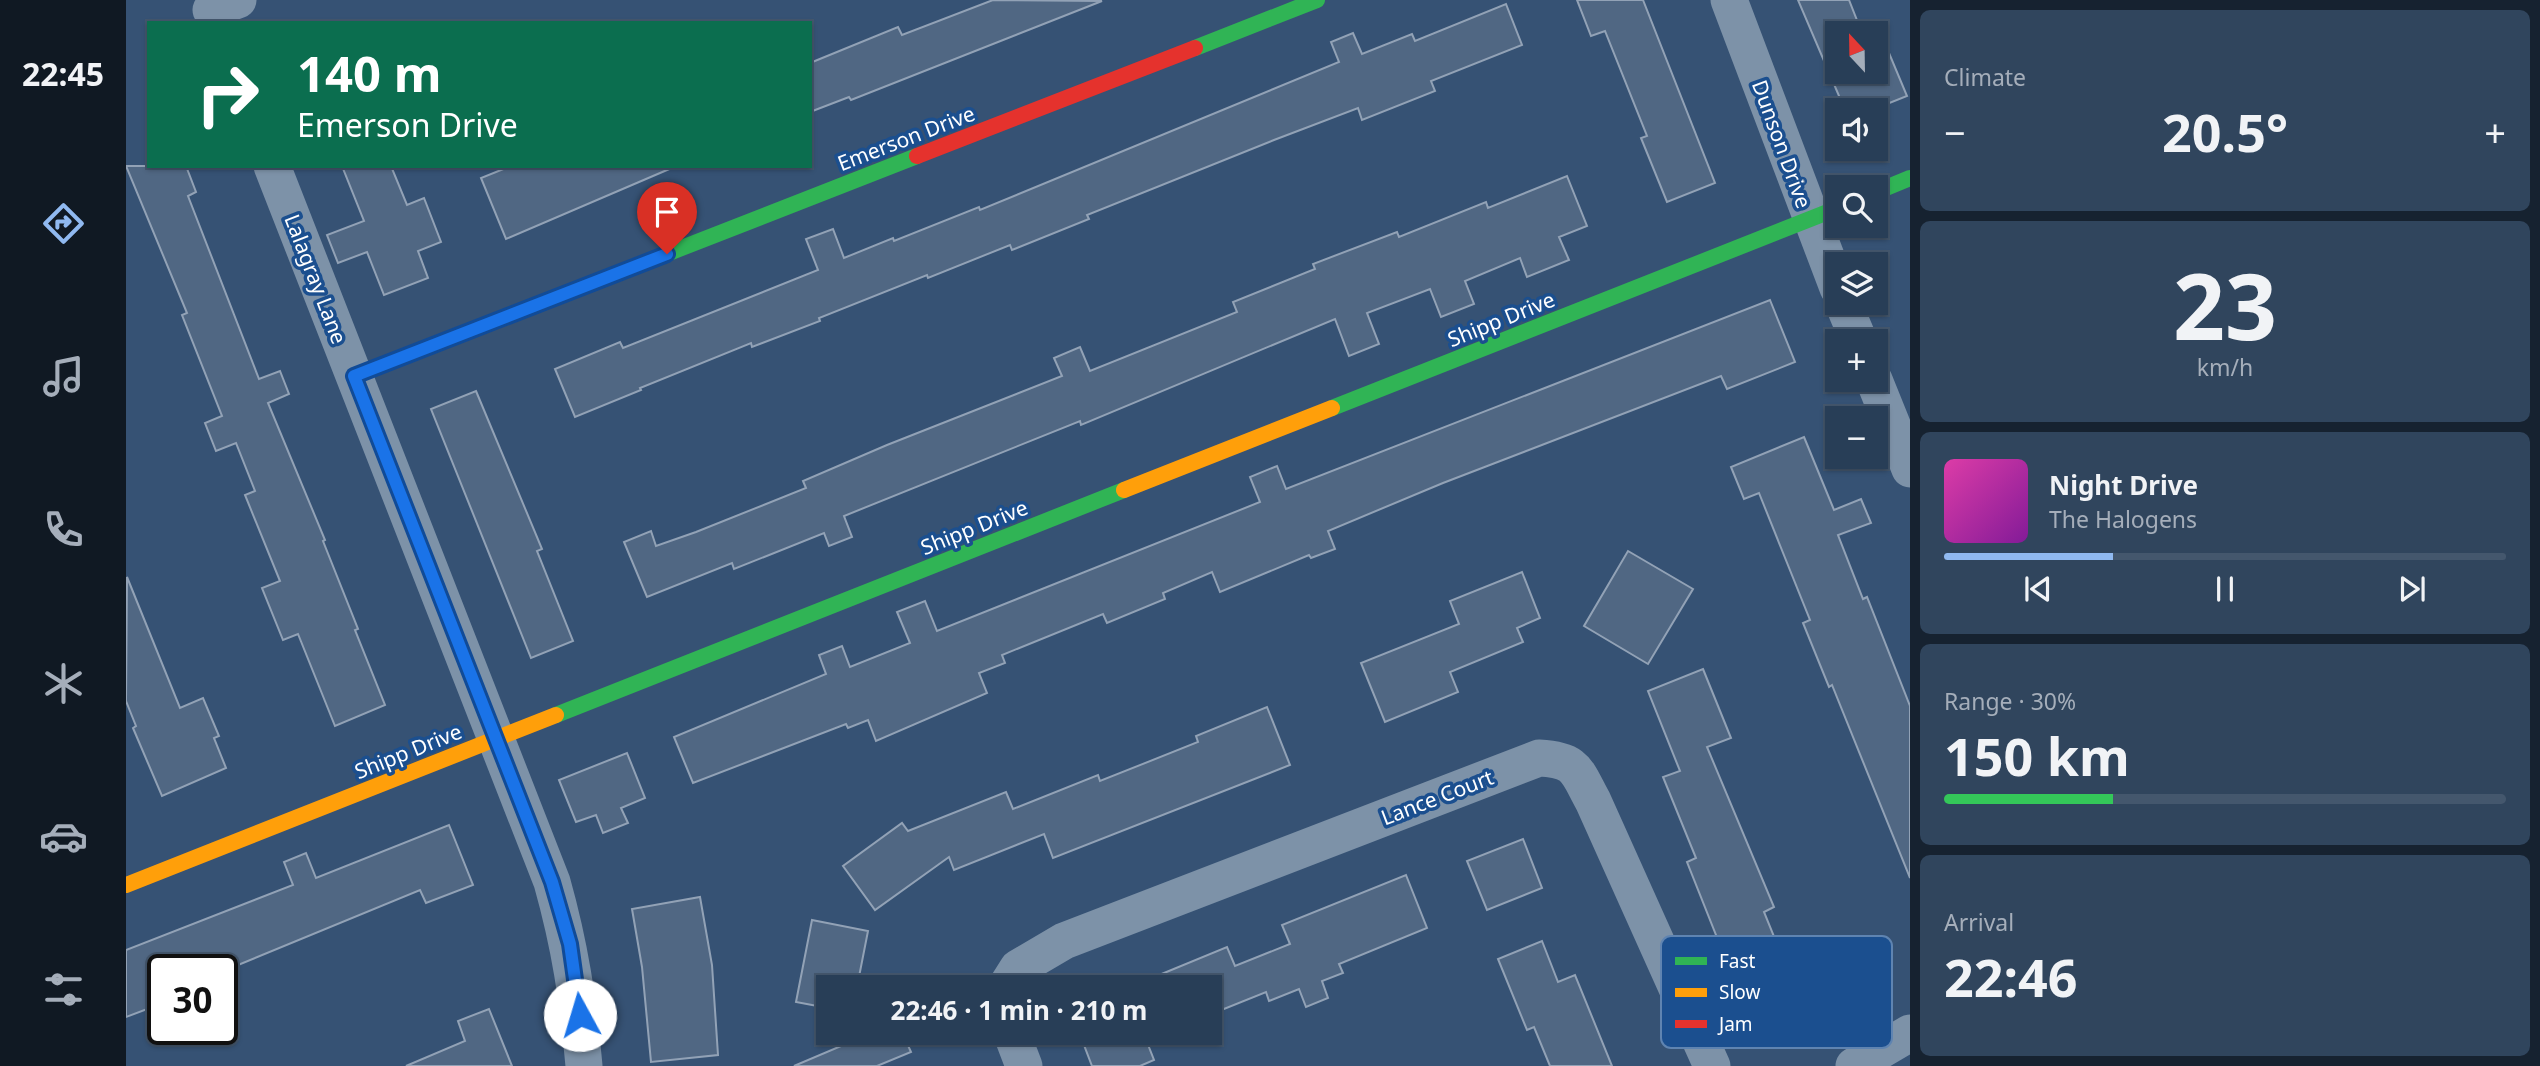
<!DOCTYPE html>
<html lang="en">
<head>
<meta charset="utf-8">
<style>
  body { margin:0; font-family:"Noto Sans",sans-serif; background:#30455d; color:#f1f3f6; height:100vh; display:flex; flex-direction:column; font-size:26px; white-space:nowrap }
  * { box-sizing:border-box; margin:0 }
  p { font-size:23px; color:#a5aeba }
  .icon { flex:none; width:38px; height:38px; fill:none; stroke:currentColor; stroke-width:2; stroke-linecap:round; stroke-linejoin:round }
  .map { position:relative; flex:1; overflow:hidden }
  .panel { display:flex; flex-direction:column; gap:10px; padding:10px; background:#162230; width:630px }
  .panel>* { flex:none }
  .hud { position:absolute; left:21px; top:21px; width:665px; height:147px; border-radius:0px; box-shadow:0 2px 5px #0004,0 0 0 2px #44576d; background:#0b6e4f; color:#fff; overflow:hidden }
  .needle { width:46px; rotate:338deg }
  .controls { position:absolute; left:1699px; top:21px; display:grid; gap:14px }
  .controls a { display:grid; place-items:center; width:63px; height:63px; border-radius:0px; background:#283e57; box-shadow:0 2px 5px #0004,0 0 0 2px #44576d; font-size:35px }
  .speed { position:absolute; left:21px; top:954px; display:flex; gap:14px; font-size:35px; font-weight:700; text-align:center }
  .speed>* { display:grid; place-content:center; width:91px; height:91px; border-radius:50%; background:#283e57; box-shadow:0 2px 5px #0004,0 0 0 2px #44576d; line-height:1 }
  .speed .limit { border:4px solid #111; border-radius:10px; background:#fff; color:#111 }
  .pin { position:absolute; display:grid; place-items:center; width:60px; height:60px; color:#fff; margin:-72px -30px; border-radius:50% 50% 50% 0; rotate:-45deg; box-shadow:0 0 7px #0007 }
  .pin .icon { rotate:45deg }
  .me { position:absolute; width:77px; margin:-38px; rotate:354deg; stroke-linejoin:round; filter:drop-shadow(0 0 5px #0008) }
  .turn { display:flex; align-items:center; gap:24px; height:147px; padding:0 35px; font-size:32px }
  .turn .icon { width:91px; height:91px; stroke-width:2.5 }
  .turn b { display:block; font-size:49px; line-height:60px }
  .big { font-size:52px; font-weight:700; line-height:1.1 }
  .panel .card { flex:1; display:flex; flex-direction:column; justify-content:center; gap:10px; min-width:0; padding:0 24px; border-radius:10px; background:#30455d }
  .panel .dial { align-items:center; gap:0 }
  .dial b { font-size:91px; line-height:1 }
  .song { display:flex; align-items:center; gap:21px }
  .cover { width:84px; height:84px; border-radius:10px; background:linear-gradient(135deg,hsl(320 70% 55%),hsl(290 70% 35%)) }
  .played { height:7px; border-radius:4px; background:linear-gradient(90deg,#90b9f0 30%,#44576d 30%) }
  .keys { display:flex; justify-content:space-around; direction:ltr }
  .heat { display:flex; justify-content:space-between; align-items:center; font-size:38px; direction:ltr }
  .charge { height:10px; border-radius:5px; background:linear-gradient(90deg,#34c759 30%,#44576d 0) }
  .trip { position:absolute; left:690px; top:975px; width:406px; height:70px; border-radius:0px; background:#283e57; box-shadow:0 2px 5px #0004,0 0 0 2px #44576d; font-weight:700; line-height:70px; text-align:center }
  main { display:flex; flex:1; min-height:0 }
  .dock { display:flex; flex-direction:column; width:126px; justify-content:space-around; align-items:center; background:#101923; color:#a5aeba }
  .dock .icon { width:49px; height:49px }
  .dock .on { color:#90b9f0 }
  .dock b { font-size:32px; color:#f1f3f6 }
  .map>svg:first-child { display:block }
</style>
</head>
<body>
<main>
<nav class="dock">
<b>22:45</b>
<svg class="icon on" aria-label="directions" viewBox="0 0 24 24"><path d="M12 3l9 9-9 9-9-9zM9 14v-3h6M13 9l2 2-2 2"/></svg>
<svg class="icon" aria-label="music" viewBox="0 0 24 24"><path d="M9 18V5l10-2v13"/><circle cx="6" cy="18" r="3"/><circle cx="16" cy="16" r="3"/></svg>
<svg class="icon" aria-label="phone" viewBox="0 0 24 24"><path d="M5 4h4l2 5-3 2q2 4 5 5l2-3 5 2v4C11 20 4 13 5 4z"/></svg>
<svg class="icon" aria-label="climate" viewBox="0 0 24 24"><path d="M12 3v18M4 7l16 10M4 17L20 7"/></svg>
<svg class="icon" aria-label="car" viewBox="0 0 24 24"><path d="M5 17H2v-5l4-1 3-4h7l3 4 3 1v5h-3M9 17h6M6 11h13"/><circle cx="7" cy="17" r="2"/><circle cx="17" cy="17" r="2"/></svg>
<svg class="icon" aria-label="filters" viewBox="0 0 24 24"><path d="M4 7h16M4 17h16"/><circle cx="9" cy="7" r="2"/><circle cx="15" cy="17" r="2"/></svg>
</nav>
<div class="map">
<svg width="1784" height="1066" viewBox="0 0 1784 1066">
  <rect width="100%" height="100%" fill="#365274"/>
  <g fill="#506783" stroke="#92a2b6" stroke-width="2">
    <path d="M867,0L976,1L725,100L723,97L684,112V63L772,27L776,35Z"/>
    <path d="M1451,0H1517L1589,183L1541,202L1515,138L1521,136L1479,31L1465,36Z"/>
    <path d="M1672,0H1723L1736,33H1712V72H1750V44L1758,41L1781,96L1746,110H1719Z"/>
    <path d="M1380,4L1396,45L1305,81L1309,91L1236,120L1232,108L1148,140L961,215L963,219L886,250L884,245L802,278L801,275L693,318L694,321L626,347L625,343L514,388L515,390L449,417L429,369L494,342L497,348L692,270L680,239L707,229L718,258L767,238L768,241L853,207L854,210L1213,62L1205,42L1227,33L1236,54L1286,34L1289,41Z"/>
    <path d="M0,166H60L70,192L62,196L133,379L154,371L163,394L142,403L199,540L197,541L232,629L229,630L259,705L209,726L172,634L157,640L136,588L154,581L119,495L129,491L110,443L90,451L79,423L96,416L56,315L61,313Z"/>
    <path d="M216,166H265L281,205L298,198L315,242L292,251L302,278L258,295L241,252L212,263L201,235L238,221Z"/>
    <path d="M385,166H548V167L380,239L355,178Z"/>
    <path d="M1441,176L1461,226L1433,237L1443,260L1401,277L1394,258L1339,281L1348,304L1315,317L1304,289L1241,313L1253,344L1223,356L1209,319L955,425L954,421L718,516L726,537L703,546L698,533L608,569L606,563L521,597L498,542L525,531L530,546L570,532L680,488L677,481L761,445L936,376L928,358L954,347L964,371L1111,312L1107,302L1189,269L1187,264L1271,232L1273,237L1360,202L1362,208Z"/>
    <path d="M1644,300L1669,362L1601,389L1595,376L1317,483L1202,531L1209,549L1185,558L1183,555L1094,592L1086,572L1037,593L1039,599L981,623L977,614L876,655L879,663L853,673L861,693L750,741L742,720L722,728L720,724L567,783L548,737L700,674L693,655L716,646L724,667L784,643L771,612L799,601L811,631L1134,502L1124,477L1151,466L1160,489Z"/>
    <path d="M350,391L416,549L411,551L447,641L405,658L305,409Z"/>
    <path d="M1678,437L1708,510L1735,499L1745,523L1712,535L1737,599L1741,597L1784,706V878L1706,685L1703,687L1677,623L1684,620L1633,493L1618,499L1605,467Z"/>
    <path d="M1502,551L1567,589L1522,664L1458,626Z"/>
    <path d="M1396,572L1414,618L1391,628L1397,642L1324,672L1332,692L1259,722L1235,663L1333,624L1324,601Z"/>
    <path d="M1,577L54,708L77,698L93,736L88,738L100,768L36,796L7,728L10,726L0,701Z"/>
    <path d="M1577,669L1605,738L1581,747L1648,907L1638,912L1675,1003L1625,1023L1561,862L1570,858L1537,777L1554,771L1522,691Z"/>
    <path d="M1141,707L1164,765L927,858L918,834L828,870L823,857L749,910L717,866L776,823L782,831L880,792L887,809L972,775L974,781L1072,742L1070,736Z"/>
    <path d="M501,753L519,798L495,808L502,823L477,833L470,815L450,822L433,780Z"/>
    <path d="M323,825L347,885L300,903L294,890L100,970H37V1003L0,1017V950L167,885L158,862L180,853L190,878Z"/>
    <path d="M1397,839L1416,888L1361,910L1341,861Z"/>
    <path d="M1280,875L1301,928L1213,964L1217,973L1196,981L1202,998L1180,1007L1173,989L1143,1001L1140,992L1083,1015V987H1004L1101,947L1109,966L1164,944L1156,925Z"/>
    <path d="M574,897L586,965L592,1055L525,1062L516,967L506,909Z"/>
    <path d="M686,920L742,931L731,987H702V1008L670,1002Z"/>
    <path d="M1416,941L1432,982L1449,975L1486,1066H1424L1408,1027L1401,1030L1372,959Z"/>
    <path d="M363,1009L386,1066H280L339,1041L332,1021Z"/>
    <path d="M748,1032H776L785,1052L751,1066H668Z"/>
    <path d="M953,1032H1017L1028,1060L1014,1066H966Z"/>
  </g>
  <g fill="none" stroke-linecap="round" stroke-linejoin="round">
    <g stroke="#7d92a8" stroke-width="37">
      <path d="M1603,0L1712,288"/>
      <path d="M85,10L112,0"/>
      <path d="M146,166L426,882C444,946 452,999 458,1066"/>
      <path d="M1717,303L1733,341"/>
      <path d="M1748,380L1784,469"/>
      <path d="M880,987L892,968L938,941L1413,758C1451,760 1450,770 1467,801L1586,1066"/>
      <path d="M885,1032L898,1066"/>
      <path d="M1728,1066L1784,1033"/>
    </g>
    <g stroke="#30b455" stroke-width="16">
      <path d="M1069,48L1191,0"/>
      <path d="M1750,192L1784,178"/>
      <path d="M228,376L791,156"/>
      <path d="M1206,408L1712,208"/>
      <path d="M430,715L998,490"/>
    </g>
    <g stroke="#ff9f0a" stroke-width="16">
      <path d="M998,490L1206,408"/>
      <path d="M0,885L430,715"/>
    </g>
    <path stroke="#e5322d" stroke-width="16" d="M791,156L1069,48"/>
  </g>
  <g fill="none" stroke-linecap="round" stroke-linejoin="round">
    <defs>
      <path id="route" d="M454,1015L444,944L426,882L228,376L541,254"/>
    </defs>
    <use href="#route" stroke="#114b97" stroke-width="18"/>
    <use href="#route" stroke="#1a73e8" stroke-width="12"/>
  </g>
  <g text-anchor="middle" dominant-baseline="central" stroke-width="7" stroke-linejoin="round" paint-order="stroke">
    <g font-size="21" fill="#fff" stroke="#1b4f8f">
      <text transform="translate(780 138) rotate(-21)">Emerson Drive</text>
      <text transform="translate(1656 144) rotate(70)">Dunson Drive</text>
      <text transform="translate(190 279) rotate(69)">Lalagray Lane</text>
      <text transform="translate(1375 319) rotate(-22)">Shipp Drive</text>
      <text transform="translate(848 527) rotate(-22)">Shipp Drive</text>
      <text transform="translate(282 751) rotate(-22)">Shipp Drive</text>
      <text transform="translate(1311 797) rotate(-21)">Lance Court</text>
    </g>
  </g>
  <rect x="1535" y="936" width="231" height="112" rx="10" fill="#1b4f8f" stroke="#5f84b1" stroke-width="2"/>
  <rect x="1549" y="957" width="32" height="8" fill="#30b455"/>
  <rect x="1549" y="988" width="32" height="9" fill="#ff9f0a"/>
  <rect x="1549" y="1020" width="32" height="8" fill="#e5322d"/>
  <g font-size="19" fill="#fff">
    <text x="1593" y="968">Fast</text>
    <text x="1593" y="999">Slow</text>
    <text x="1593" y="1031">Jam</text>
  </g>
</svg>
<div class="controls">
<a><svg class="needle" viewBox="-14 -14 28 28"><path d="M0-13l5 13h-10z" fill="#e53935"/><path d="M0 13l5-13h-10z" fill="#a5aeba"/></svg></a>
<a><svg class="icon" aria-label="sound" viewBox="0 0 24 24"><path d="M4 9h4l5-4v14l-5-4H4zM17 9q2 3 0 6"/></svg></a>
<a><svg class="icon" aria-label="search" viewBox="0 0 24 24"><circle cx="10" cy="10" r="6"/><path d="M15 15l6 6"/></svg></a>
<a><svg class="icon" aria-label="layers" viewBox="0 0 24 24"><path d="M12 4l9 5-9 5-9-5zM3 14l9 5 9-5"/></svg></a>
<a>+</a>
<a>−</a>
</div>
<div class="speed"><div class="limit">30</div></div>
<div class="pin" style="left:541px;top:254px;background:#d93025"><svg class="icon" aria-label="arrive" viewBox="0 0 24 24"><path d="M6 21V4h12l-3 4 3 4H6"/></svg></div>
<svg class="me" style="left:454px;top:1015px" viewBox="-20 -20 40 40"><circle r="19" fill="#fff"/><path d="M0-13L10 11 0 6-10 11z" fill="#1a73e8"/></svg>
<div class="trip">22:46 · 1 min · 210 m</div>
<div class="hud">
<div class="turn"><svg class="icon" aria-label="right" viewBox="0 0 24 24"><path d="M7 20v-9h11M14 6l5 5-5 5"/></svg><div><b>140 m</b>Emerson Drive</div></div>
</div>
</div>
<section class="panel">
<div class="card"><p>Climate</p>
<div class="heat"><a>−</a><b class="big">20.5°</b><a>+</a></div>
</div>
<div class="card dial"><b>23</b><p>km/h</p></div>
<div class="card">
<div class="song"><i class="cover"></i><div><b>Night Drive</b><p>The Halogens</p></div></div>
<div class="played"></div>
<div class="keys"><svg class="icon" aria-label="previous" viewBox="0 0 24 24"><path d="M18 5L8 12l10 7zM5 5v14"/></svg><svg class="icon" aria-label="pause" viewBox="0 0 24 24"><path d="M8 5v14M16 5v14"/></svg><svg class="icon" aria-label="next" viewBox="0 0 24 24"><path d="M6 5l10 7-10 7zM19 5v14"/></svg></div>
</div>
<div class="card"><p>Range · 30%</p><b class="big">150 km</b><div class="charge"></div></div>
<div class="card"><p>Arrival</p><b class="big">22:46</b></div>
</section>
</main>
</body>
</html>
